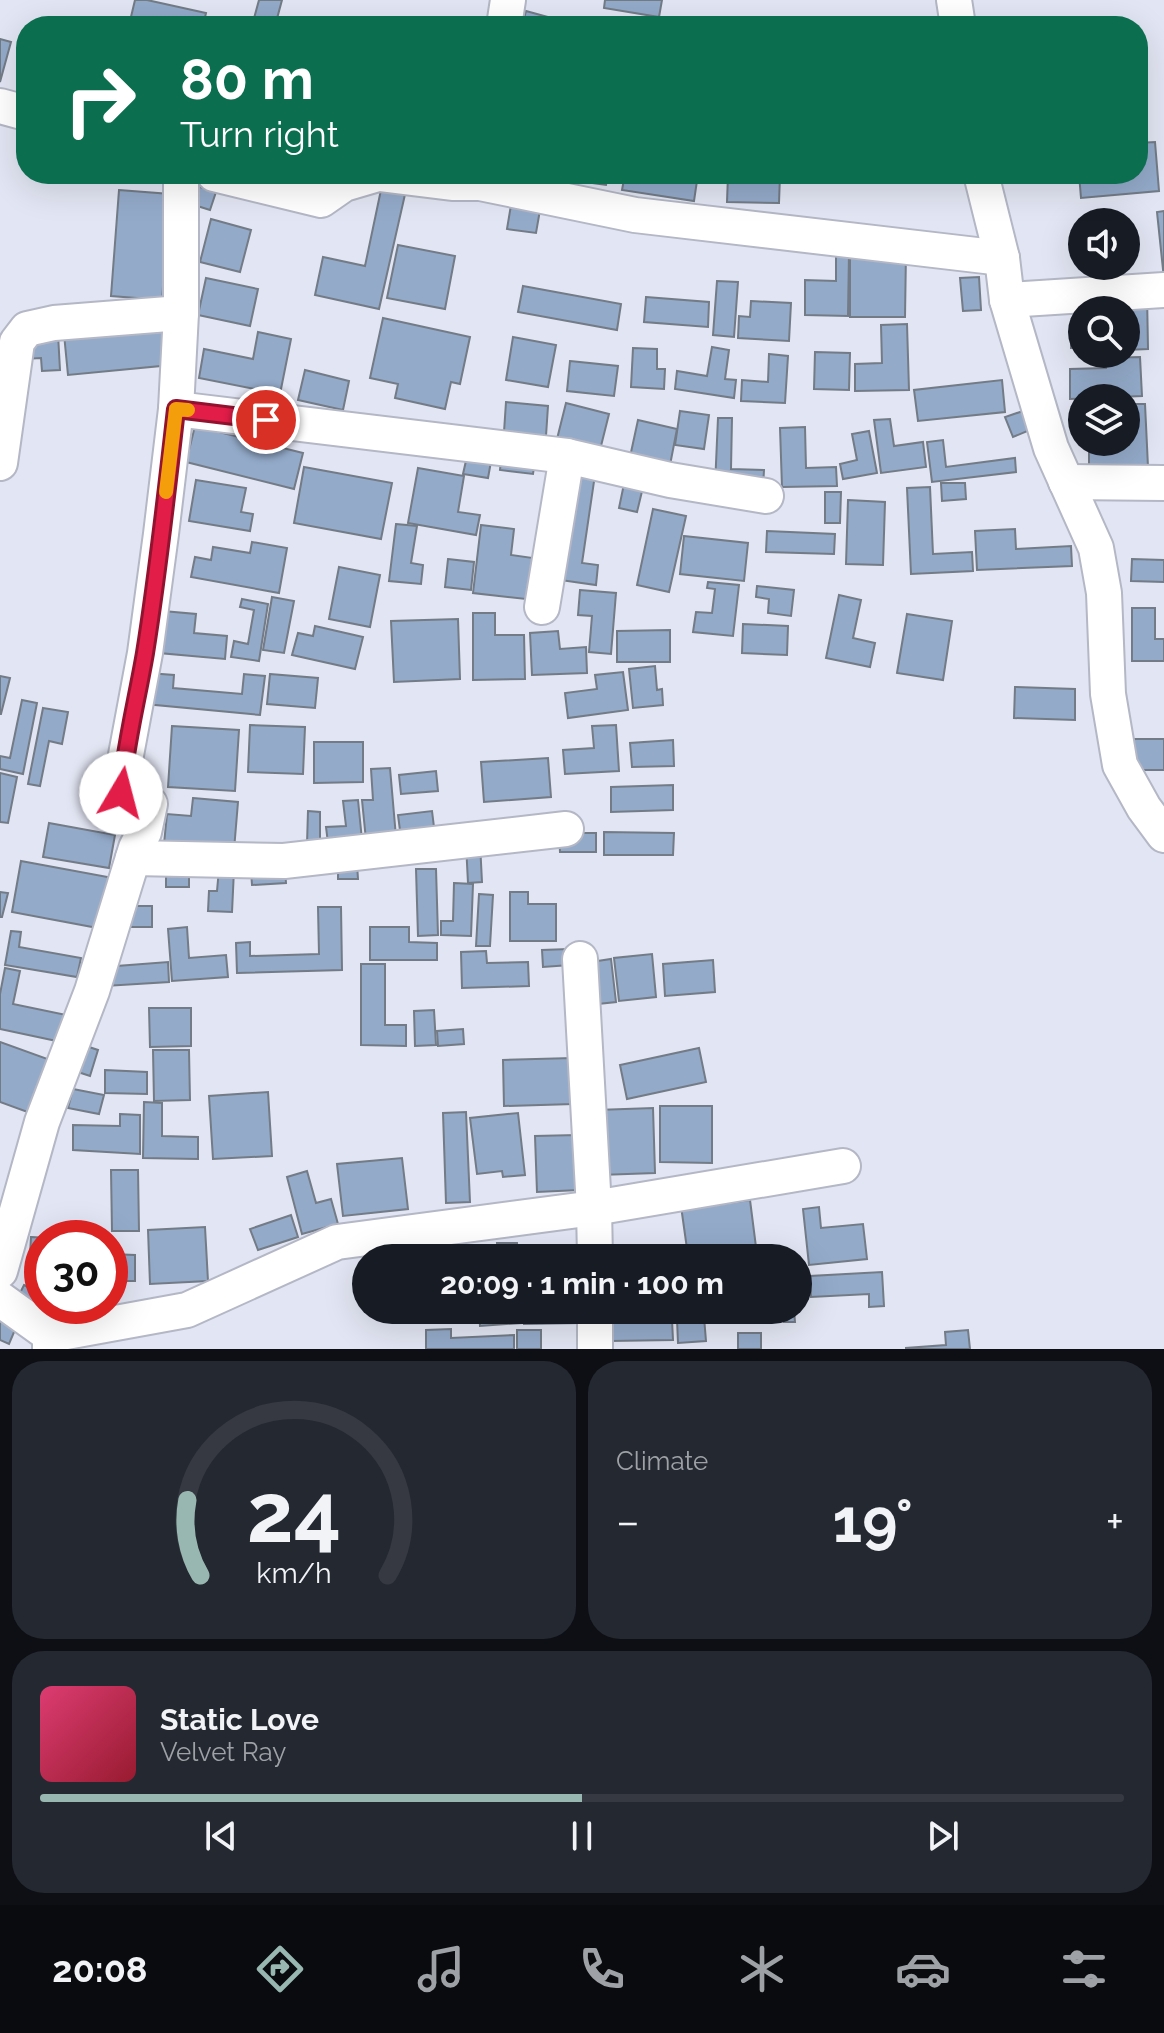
<!DOCTYPE html>
<html lang="en">
<head>
<meta charset="utf-8">
<style>
  body { margin:0; font-family:Raleway,sans-serif; background:#242831; color:#f1f3f6; height:100vh; display:flex; flex-direction:column; font-size:30px; white-space:nowrap }
  * { box-sizing:border-box; margin:0 }
  p { font-size:26px; color:#9ea1a6 }
  .icon { flex:none; width:44px; height:44px; fill:none; stroke:currentColor; stroke-width:2; stroke-linecap:round; stroke-linejoin:round }
  .map { position:relative; height:1349px; overflow:hidden }
  .side { display:flex; flex-direction:column; gap:12px; padding:12px; background:#0d0f14; flex:1 }
  .side>* { flex:none }
  .banner { position:absolute; left:16px; top:16px; width:1132px; height:168px; border-radius:32px; box-shadow:0 8px 32px #0002; background:#0b6e4f; color:#fff; overflow:hidden }
  .controls { position:absolute; left:1068px; top:208px; display:grid; gap:16px }
  .controls a { display:grid; place-items:center; width:72px; height:72px; border-radius:50%; background:#171b24; box-shadow:0 8px 32px #0002; font-size:40px }
  .speed { position:absolute; left:24px; top:1220px; display:flex; gap:16px; font-size:40px; font-weight:700; text-align:center }
  .speed>* { display:grid; place-content:center; width:104px; height:104px; border-radius:50%; background:#171b24; box-shadow:0 8px 32px #0002; line-height:1 }
  .speed .limit { border:12px solid #d22; background:#fff; color:#111 }
  .pin { position:absolute; display:grid; place-items:center; width:68px; height:68px; color:#fff; margin:-34px; border:4px solid #fff; border-radius:50%; box-shadow:0 2px 8px #0007 }
  .me { position:absolute; width:88px; margin:-44px; rotate:8deg; stroke-linejoin:round; filter:drop-shadow(0 0 6px #0008) }
  .turn { display:flex; align-items:center; gap:28px; height:168px; padding:0 32px; font-size:36px }
  .turn .icon { width:104px; height:104px; stroke-width:2.5 }
  .turn b { display:block; font-size:56px; line-height:68px }
  .big { font-size:60px; font-weight:700; line-height:1.1 }
  .side .card { flex:1; display:flex; flex-direction:column; justify-content:center; gap:12px; min-width:0; padding:0 28px; border-radius:32px; background:#242831 }
  .side .dial { align-items:center; gap:0 }
  .dial svg { height:208px; overflow:visible; fill:none; stroke:#363941; stroke-width:7; stroke-linecap:round; text-anchor:middle }
  .dial text { fill:#f1f3f6; stroke:none }
  .song { display:flex; align-items:center; gap:24px }
  .cover { width:96px; height:96px; border-radius:12px; background:linear-gradient(135deg,hsl(340 70% 55%),hsl(350 70% 35%)) }
  .played { height:8px; border-radius:4px; background:linear-gradient(90deg,#99b7b1 50%,#363941 50%) }
  .keys { display:flex; justify-content:space-around; direction:ltr }
  .heat { display:flex; justify-content:space-between; align-items:center; font-size:44px; direction:ltr }
  .side .tiles { flex:1; display:grid; gap:12px; grid-template-columns:1fr 1fr }
  .card:last-child { grid-column:span 2 }
  .trip { position:absolute; left:352px; top:1244px; width:460px; height:80px; border-radius:40px; background:#171b24; box-shadow:0 8px 32px #0002; font-weight:700; line-height:80px; text-align:center }
  .tab-bar { display:flex; height:128px; justify-content:space-around; align-items:center; background:#090b0e; color:#9ea1a6 }
  .tab-bar .icon { width:56px; height:56px }
  .tab-bar .current { color:#99b7b1 }
  .tab-bar b { font-size:36px; color:#f1f3f6 }
  .map>svg:first-child { display:block }
</style>
</head>
<body>
<div class="map">
<svg width="1164" height="1349" viewBox="0 0 1164 1349">
  <rect width="100%" height="100%" fill="#e2e5f3"/>
  <g fill="#93aac9" stroke="#737b86" stroke-width="2">
    <path d="M135,0H147L206,13L203,26H152L130,21Z"/>
    <path d="M259,0H282L275,26L253,22Z"/>
    <path d="M605,0H662L659,17L604,8Z"/>
    <path d="M526,11L577,25V26H522Z"/>
    <path d="M0,39L11,42L0,82Z"/>
    <path d="M1155,142L1159,191L1081,198L1079,174H1138V143Z"/>
    <path d="M556,174H608L606,185L555,178Z"/>
    <path d="M625,174H698L694,201L622,190Z"/>
    <path d="M728,175H780L779,203L727,202Z"/>
    <path d="M382,185L406,190L379,309L315,295L323,257L365,266Z"/>
    <path d="M197,186L216,192L210,210L191,204Z"/>
    <path d="M119,190L170,194L162,300L111,296Z"/>
    <path d="M511,205L540,210L536,233L507,229Z"/>
    <path d="M1164,211V279L1157,212Z"/>
    <path d="M211,219L251,230L240,272L200,262Z"/>
    <path d="M398,245L455,256L445,309L387,298Z"/>
    <path d="M836,252L849,253L848,316L805,315V280L836,281Z"/>
    <path d="M850,252H906L905,317H850Z"/>
    <path d="M979,277L981,310L963,311L960,278Z"/>
    <path d="M206,278L258,289L250,326L198,315Z"/>
    <path d="M717,281L738,282L734,337L713,335Z"/>
    <path d="M523,286L621,304L617,330L518,312Z"/>
    <path d="M1147,294L1148,349L1126,350V310H1117Z"/>
    <path d="M646,297L709,302L708,327L644,322Z"/>
    <path d="M751,301L791,303L789,341L738,338L739,316L750,317Z"/>
    <path d="M383,318L470,337L460,384L451,382L445,409L395,398L398,384L370,378Z"/>
    <path d="M167,323L171,365L68,375L64,334Z"/>
    <path d="M907,324L909,390L855,391V364L882,363L881,325Z"/>
    <rect x="1071" y="328" width="11" height="20"/>
    <path d="M258,332L291,339L280,394L199,378L204,349L253,359Z"/>
    <path d="M58,334L60,370L42,371L41,358L25,359L23,336Z"/>
    <path d="M513,337L556,345L548,387L506,380Z"/>
    <path d="M712,347L729,350L725,379L736,380L734,398L675,389L677,371L707,376Z"/>
    <path d="M633,348L657,349V369H665L664,389L631,387Z"/>
    <path d="M815,352L850,353L849,390L814,389Z"/>
    <path d="M769,354L788,356L785,403L741,401L742,380L768,382Z"/>
    <path d="M1140,357L1142,396L1070,399V369L1106,368V358Z"/>
    <path d="M570,361L618,366L614,396L567,391Z"/>
    <path d="M305,370L349,381L343,410L298,400Z"/>
    <path d="M1002,380L1005,412L918,421L914,390Z"/>
    <path d="M506,402L548,406L546,436L504,432Z"/>
    <path d="M566,403L609,414L600,450L557,439Z"/>
    <path d="M1126,404H1145L1148,467L1089,469V442H1126Z"/>
    <path d="M680,411L709,415L704,449L675,445Z"/>
    <path d="M1023,411L1030,430L1013,437L1005,417Z"/>
    <path d="M718,418H732L731,469L764,470L763,488L715,486Z"/>
    <path d="M890,419L894,446L923,442L926,467L881,473L874,420Z"/>
    <path d="M638,420L677,429L670,465L630,457Z"/>
    <path d="M195,426L303,453L294,489L186,462Z"/>
    <path d="M805,427L806,468L836,467L837,486L782,487L780,428Z"/>
    <path d="M869,431L877,473L843,479L840,464L857,460L852,434Z"/>
    <path d="M943,440L946,467L1015,458L1016,472L932,482L927,442Z"/>
    <path d="M502,451L536,455L533,474L500,470Z"/>
    <path d="M468,452L492,456L488,478L463,474Z"/>
    <path d="M569,465L596,468L582,563L598,565L596,585L553,579Z"/>
    <path d="M304,467L392,483L381,539L294,523Z"/>
    <path d="M418,468L464,476L458,512L480,515L476,535L408,523Z"/>
    <path d="M625,479L644,483L637,512L619,508Z"/>
    <path d="M196,480L246,488L241,512L253,514L250,531L189,521Z"/>
    <path d="M941,483H965L966,499L942,501Z"/>
    <path d="M930,487L933,554L972,552L973,571L911,574L907,488Z"/>
    <path d="M825,492H841L840,523H825Z"/>
    <path d="M848,500L885,502L883,565L846,564Z"/>
    <path d="M653,509L686,516L669,592L637,585Z"/>
    <path d="M396,524L417,526L411,563L423,565L421,584L389,581Z"/>
    <path d="M481,525L514,529L511,555L540,559L535,600L473,593Z"/>
    <path d="M1015,529L1016,549L1071,546L1072,566L977,570L975,531Z"/>
    <path d="M767,531L835,534L834,554L766,552Z"/>
    <path d="M684,536L748,543L744,581L680,574Z"/>
    <path d="M252,542L287,548L279,593L191,577L195,557L211,560L213,547L250,553Z"/>
    <path d="M448,559L474,562L471,590L445,587Z"/>
    <path d="M1132,559L1164,560V582L1131,581Z"/>
    <path d="M339,567L380,575L370,627L329,619Z"/>
    <path d="M708,582L739,585L733,636L693,632L696,612L712,613L715,589L707,588Z"/>
    <path d="M757,586L794,590L791,616L768,613L769,599L756,597Z"/>
    <path d="M580,590L616,593L611,654L589,652L592,616L578,615Z"/>
    <path d="M839,595L861,600L853,638L875,643L870,667L826,658Z"/>
    <path d="M272,597L294,601L284,653L263,650Z"/>
    <path d="M242,599L268,604L259,661L231,657L234,641L248,644L254,610L240,607Z"/>
    <path d="M1132,608H1155V639H1164V661H1132Z"/>
    <path d="M163,611L196,614L194,633L227,636L225,659L159,653Z"/>
    <path d="M473,613H495V635H524L525,679L473,680Z"/>
    <path d="M907,614L952,621L943,680L897,673Z"/>
    <path d="M458,619L460,679L394,682L391,621Z"/>
    <path d="M743,624L788,626L787,655L742,653Z"/>
    <path d="M315,626L363,637L355,669L292,655L298,633L313,636Z"/>
    <path d="M670,630V662H617V631Z"/>
    <path d="M558,631L560,649L586,647L587,673L532,675L530,633Z"/>
    <path d="M655,666L657,690L662,689L663,705L633,708L629,669Z"/>
    <path d="M623,672L628,710L568,718L565,693L597,689L595,675Z"/>
    <path d="M148,673L174,675L173,688L242,694L244,674L265,676L260,715L145,704Z"/>
    <path d="M270,674L318,678L315,708L267,704Z"/>
    <path d="M0,676L10,678L1,714H0Z"/>
    <path d="M1015,687L1075,689V720L1014,718Z"/>
    <path d="M22,700L37,703L23,774L0,769V756L10,758Z"/>
    <path d="M43,708L68,712L62,744L49,741L40,786L28,784Z"/>
    <path d="M250,725L305,727L303,774L248,772Z"/>
    <path d="M616,725L619,771L565,774L563,750L594,748L592,726Z"/>
    <path d="M172,726L239,730L235,791L168,787Z"/>
    <path d="M1131,739H1164V770H1130Z"/>
    <path d="M673,740L674,766L632,767L630,743Z"/>
    <path d="M314,742H363V782L314,783Z"/>
    <path d="M548,758L551,797L484,802L481,762Z"/>
    <path d="M390,768L396,837L366,840L362,800H373L371,769Z"/>
    <path d="M436,771L438,791L401,794L399,775Z"/>
    <path d="M0,773L17,777L8,823L0,822Z"/>
    <path d="M673,785V810L611,812V787Z"/>
    <path d="M193,798L238,802L234,850L164,844L167,814L191,816Z"/>
    <path d="M358,800L362,840L328,843L326,827L346,826L343,801Z"/>
    <path d="M308,811L320,812V844H307Z"/>
    <path d="M432,811L435,835L401,838L398,815Z"/>
    <path d="M49,823L115,835L109,868L43,857Z"/>
    <path d="M604,832L674,833L673,855H604Z"/>
    <path d="M559,833H596V852H560Z"/>
    <path d="M480,843L482,882L468,883L466,844Z"/>
    <path d="M21,861L113,878L103,929L12,912Z"/>
    <path d="M357,864L358,879H338V865Z"/>
    <path d="M219,869L234,870L232,912L208,911L209,891H217Z"/>
    <path d="M285,869L286,883L252,885L251,871Z"/>
    <path d="M416,869H436L438,935L418,936Z"/>
    <rect x="166" y="873" width="23" height="14"/>
    <path d="M454,883L473,884L471,936L441,935V921H453Z"/>
    <path d="M0,892L8,893L2,917H0Z"/>
    <path d="M510,892H528V904H556V941H510Z"/>
    <path d="M479,894L493,895L490,946H476Z"/>
    <rect x="127" y="906" width="25" height="21"/>
    <path d="M318,907H341L342,970L237,973L236,943L250,942V956L319,954Z"/>
    <path d="M187,927L189,958L226,955L228,977L172,981L168,929Z"/>
    <path d="M370,927H409V942L437,943V960H370Z"/>
    <path d="M11,931L21,932L19,947L81,958L77,977L5,965Z"/>
    <path d="M569,949L570,965L543,967L542,950Z"/>
    <path d="M486,951L487,963L528,962L529,986L462,988L461,952Z"/>
    <path d="M652,954L656,997L619,1001L614,958Z"/>
    <path d="M611,959L616,1002L589,1005L584,963Z"/>
    <path d="M713,960L715,992L665,996L663,964Z"/>
    <path d="M168,962L169,982L105,986L104,967Z"/>
    <path d="M361,964H385V1025H406V1046L361,1045Z"/>
    <path d="M5,968L20,971L13,1004L71,1016L66,1043L0,1029V994Z"/>
    <path d="M149,1008H191V1046L150,1047Z"/>
    <path d="M434,1010L436,1045L415,1046L414,1011Z"/>
    <path d="M463,1029L464,1044L438,1046L437,1031Z"/>
    <path d="M0,1042L53,1061L33,1114L0,1102Z"/>
    <path d="M83,1045L98,1050L90,1076L75,1071Z"/>
    <path d="M699,1048L706,1082L627,1099L620,1065Z"/>
    <path d="M153,1050H189L190,1100L154,1101Z"/>
    <path d="M572,1058L573,1104L504,1106L503,1060Z"/>
    <path d="M105,1070L147,1072V1094L105,1093Z"/>
    <path d="M73,1089L104,1095L99,1114L68,1108Z"/>
    <path d="M268,1092L272,1156L213,1159L209,1096Z"/>
    <path d="M144,1102L162,1103V1136L198,1137V1159L143,1158Z"/>
    <path d="M660,1106H712V1163L660,1162Z"/>
    <path d="M653,1108L655,1173L600,1175L597,1110Z"/>
    <path d="M466,1112L470,1202L446,1203L443,1113Z"/>
    <path d="M518,1113L525,1175L503,1177L502,1171L477,1174L470,1118Z"/>
    <path d="M120,1114L140,1115V1154L73,1150V1125L120,1126Z"/>
    <path d="M577,1135L579,1190L537,1192L535,1136Z"/>
    <path d="M402,1158L408,1209L343,1216L337,1164Z"/>
    <path d="M111,1170H138L139,1231H112Z"/>
    <path d="M307,1171L316,1203L331,1199L338,1224L302,1234L287,1177Z"/>
    <path d="M680,1199L709,1206L750,1200L756,1247L688,1256Z"/>
    <path d="M819,1207L821,1228L863,1224L867,1259L809,1265L803,1209Z"/>
    <path d="M291,1215L298,1237L258,1250L250,1229Z"/>
    <path d="M205,1227L208,1281L150,1284L148,1230Z"/>
    <path d="M31,1237L50,1238H42V1273L29,1272Z"/>
    <path d="M497,1243H517L518,1258H498Z"/>
    <path d="M110,1254L135,1255V1281H110Z"/>
    <path d="M882,1272L884,1306L869,1307V1294L811,1297L810,1276Z"/>
    <path d="M24,1285L42,1294V1306H65L85,1316L58,1328L14,1305Z"/>
    <path d="M429,1310H471L472,1318L429,1321Z"/>
    <path d="M479,1310H521L522,1323L480,1326Z"/>
    <path d="M524,1310H580V1323L524,1324Z"/>
    <path d="M782,1310H794L795,1322H784Z"/>
    <path d="M610,1312H643V1320H672L673,1340L610,1341Z"/>
    <path d="M704,1317L706,1341L678,1343L677,1319Z"/>
    <path d="M0,1319L17,1325L9,1344L0,1340Z"/>
    <path d="M451,1329V1338L514,1335V1349H426V1330Z"/>
    <rect x="517" y="1330" width="24" height="19"/>
    <path d="M968,1330L970,1349H906V1348L946,1345L945,1332Z"/>
    <rect x="738" y="1333" width="23" height="16"/>
  </g>
  <g fill="none" stroke-linecap="round" stroke-linejoin="round">
    <defs>
      <g id="minor">
        <path d="M954,0L958,26"/>
        <path d="M504,26L508,0"/>
        <path d="M0,106L26,113"/>
        <path d="M214,174L321,200L344,184L378,174"/>
        <path d="M379,174L452,183H480L635,215L1002,258"/>
        <path d="M981,174L1002,258L1007,300L1051,448L1096,548L1104,593L1108,694L1120,765L1144,808L1164,835"/>
        <path d="M1007,300L1164,290"/>
        <path d="M176,409L567,456L670,480L766,496"/>
        <path d="M0,463L17,342L27,329L54,323L181,313"/>
        <path d="M1066,482L1164,483"/>
        <path d="M542,607L567,456"/>
        <path d="M133,858L284,861L566,829"/>
        <path d="M580,959L594,1208L595,1258"/>
        <path d="M0,1271L42,1122L92,991L136,848L144,832L150,804L121,793L123,771L145,653L161,534L176,409L181,313V174"/>
        <path d="M0,1299L50,1335"/>
        <path d="M595,1310V1349"/>
        <path d="M50,1349V1335L187,1310L337,1242L594,1208L843,1166"/>
      </g>
    </defs>
    <use href="#minor" stroke="#b4b7c5" stroke-width="38"/>
    <use href="#minor" stroke="#fff" stroke-width="34"/>
  </g>
  <g fill="none" stroke-linecap="round" stroke-linejoin="round">
    <defs>
      <path id="route" d="M121,793C125,746 137,700 145,653C158,572 167,490 176,409L266,420"/>
    </defs>
    <use href="#route" stroke="#92132f" stroke-width="20"/>
    <use href="#route" stroke="#e11d48" stroke-width="14"/>
    <path stroke="#f59e0b" stroke-width="14" d="M166,492L176,409L188,410"/>
  </g>
</svg>
<div class="controls">
<a><svg class="icon" aria-label="sound" viewBox="0 0 24 24"><path d="M4 9h4l5-4v14l-5-4H4zM17 9q2 3 0 6"/></svg></a>
<a><svg class="icon" aria-label="search" viewBox="0 0 24 24"><circle cx="10" cy="10" r="6"/><path d="M15 15l6 6"/></svg></a>
<a><svg class="icon" aria-label="layers" viewBox="0 0 24 24"><path d="M12 4l9 5-9 5-9-5zM3 14l9 5 9-5"/></svg></a>
</div>
<div class="speed"><div class="limit">30</div></div>
<div class="pin" style="left:266px;top:420px;background:#d93025"><svg class="icon" aria-label="arrive" viewBox="0 0 24 24"><path d="M6 21V4h12l-3 4 3 4H6"/></svg></div>
<svg class="me" style="left:121px;top:793px" viewBox="-20 -20 40 40"><circle r="19" fill="#fff"/><path d="M0-13L10 11 0 6-10 11z" fill="#e11d48"/></svg>
<div class="trip">20:09 · 1 min · 100 m</div>
<div class="banner">
<div class="turn"><svg class="icon" aria-label="right" viewBox="0 0 24 24"><path d="M7 20v-9h11M14 6l5 5-5 5"/></svg><div><b>80 m</b>Turn right</div></div>
</div>
</div>
<section class="side">
<div class="tiles">
<div class="card dial"><svg viewBox="0 0 100 80">
<path d="M14 69A42 42 0 1 1 86 69"/>
<path d="M14 69A42 42 0 0 1 9 40" stroke="#99b7b1"/>
<text x="50" y="56" font-size="32" font-weight="700">24</text>
<text x="50" y="72" font-size="11">km/h</text>
</svg></div>
<div class="card"><p>Climate</p>
<div class="heat"><a>−</a><b class="big">19°</b><a>+</a></div>
</div>
<div class="card">
<div class="song"><i class="cover"></i><div><b>Static Love</b><p>Velvet Ray</p></div></div>
<div class="played"></div>
<div class="keys"><svg class="icon" aria-label="previous" viewBox="0 0 24 24"><path d="M18 5L8 12l10 7zM5 5v14"/></svg><svg class="icon" aria-label="pause" viewBox="0 0 24 24"><path d="M8 5v14M16 5v14"/></svg><svg class="icon" aria-label="next" viewBox="0 0 24 24"><path d="M6 5l10 7-10 7zM19 5v14"/></svg></div>
</div>
</div>
</section>
<nav class="tab-bar">
<b>20:08</b>
<svg class="icon current" aria-label="directions" viewBox="0 0 24 24"><path d="M12 3l9 9-9 9-9-9zM9 14v-3h6M13 9l2 2-2 2"/></svg>
<svg class="icon" aria-label="music" viewBox="0 0 24 24"><path d="M9 18V5l10-2v13"/><circle cx="6" cy="18" r="3"/><circle cx="16" cy="16" r="3"/></svg>
<svg class="icon" aria-label="phone" viewBox="0 0 24 24"><path d="M5 4h4l2 5-3 2q2 4 5 5l2-3 5 2v4C11 20 4 13 5 4z"/></svg>
<svg class="icon" aria-label="climate" viewBox="0 0 24 24"><path d="M12 3v18M4 7l16 10M4 17L20 7"/></svg>
<svg class="icon" aria-label="car" viewBox="0 0 24 24"><path d="M5 17H2v-5l4-1 3-4h7l3 4 3 1v5h-3M9 17h6M6 11h13"/><circle cx="7" cy="17" r="2"/><circle cx="17" cy="17" r="2"/></svg>
<svg class="icon" aria-label="filters" viewBox="0 0 24 24"><path d="M4 7h16M4 17h16"/><circle cx="9" cy="7" r="2"/><circle cx="15" cy="17" r="2"/></svg>
</nav>
</body>
</html>
